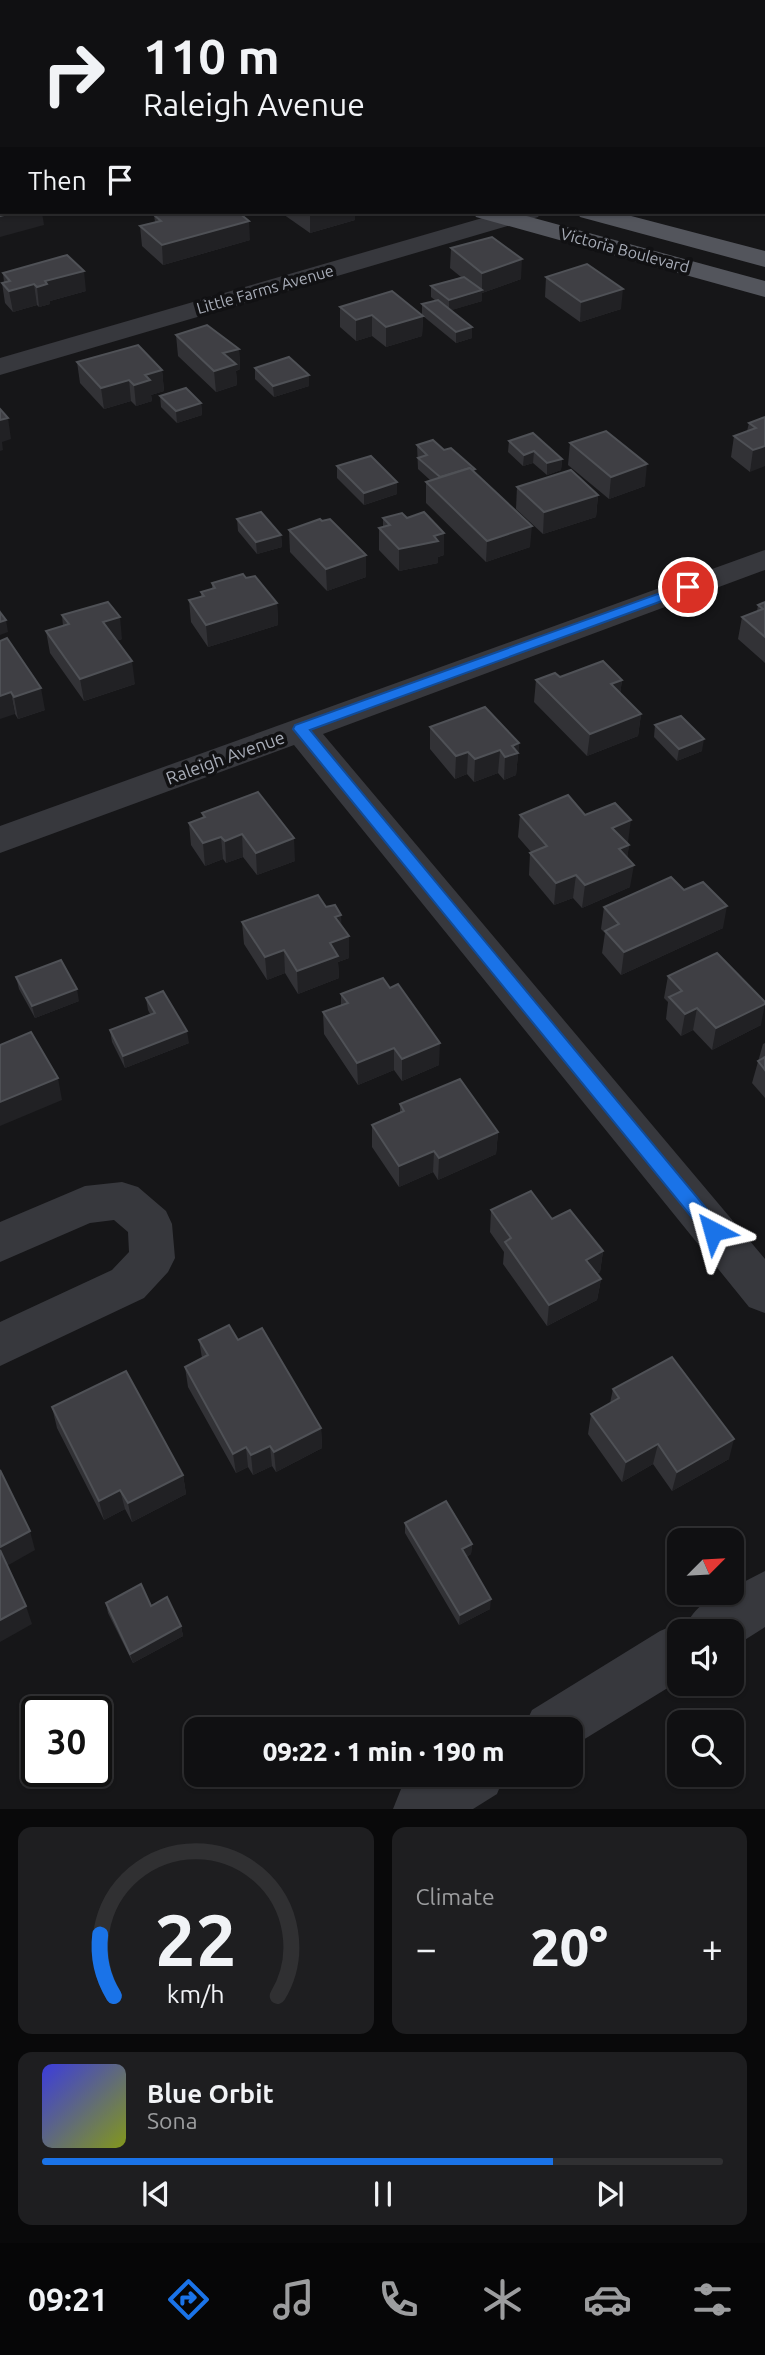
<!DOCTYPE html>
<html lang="en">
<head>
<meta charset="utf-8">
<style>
  body { margin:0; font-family:Ubuntu,sans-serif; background:#1e1e20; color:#f1f3f6; height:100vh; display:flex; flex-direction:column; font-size:26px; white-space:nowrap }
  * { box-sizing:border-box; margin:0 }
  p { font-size:23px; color:#9c9d9f }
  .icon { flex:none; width:38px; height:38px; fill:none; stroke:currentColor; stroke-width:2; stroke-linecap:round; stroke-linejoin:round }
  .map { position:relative; height:1809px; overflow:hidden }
  .side { display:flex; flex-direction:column; gap:18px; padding:18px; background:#09090a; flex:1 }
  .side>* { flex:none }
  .banner { position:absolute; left:0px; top:0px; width:766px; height:214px; box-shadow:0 2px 5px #0004,0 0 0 2px #303032; background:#101012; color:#f1f3f6; overflow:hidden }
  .needle { width:46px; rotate:66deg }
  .buttons { position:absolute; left:667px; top:1528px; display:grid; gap:14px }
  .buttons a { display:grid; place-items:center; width:77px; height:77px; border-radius:14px; background:#101012; box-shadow:0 2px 5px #0004,0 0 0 2px #303032; font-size:35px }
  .speed { position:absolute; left:21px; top:1696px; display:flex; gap:14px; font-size:35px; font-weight:700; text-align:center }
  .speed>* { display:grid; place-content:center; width:91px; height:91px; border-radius:50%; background:#101012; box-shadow:0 2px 5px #0004,0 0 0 2px #303032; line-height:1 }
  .speed .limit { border:4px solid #111; border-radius:10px; background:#fff; color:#111 }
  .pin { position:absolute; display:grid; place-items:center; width:60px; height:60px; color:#fff; margin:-30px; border:4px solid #fff; border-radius:50%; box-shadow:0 2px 7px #0007 }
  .me { position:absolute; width:77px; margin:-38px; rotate:321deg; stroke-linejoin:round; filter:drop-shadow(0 0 5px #0008) }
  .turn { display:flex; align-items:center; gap:24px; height:147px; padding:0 28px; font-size:32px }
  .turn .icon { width:91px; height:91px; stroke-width:2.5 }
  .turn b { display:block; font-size:49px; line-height:60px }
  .then { display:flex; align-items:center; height:66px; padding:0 28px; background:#0003; gap:14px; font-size:26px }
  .big { font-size:52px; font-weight:800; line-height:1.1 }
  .side .widget { flex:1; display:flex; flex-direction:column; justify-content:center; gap:10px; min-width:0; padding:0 24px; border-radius:14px; background:#1e1e20 }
  .side .dial { align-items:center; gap:0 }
  .dial svg { height:182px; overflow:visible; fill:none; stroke:#303032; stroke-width:7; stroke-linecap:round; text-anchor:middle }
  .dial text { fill:#f1f3f6; stroke:none }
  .song { display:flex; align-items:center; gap:21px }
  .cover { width:84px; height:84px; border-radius:10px; background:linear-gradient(135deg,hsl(240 70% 55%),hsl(70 70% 35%)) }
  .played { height:7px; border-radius:4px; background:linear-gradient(90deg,#1a73e8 75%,#303032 75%) }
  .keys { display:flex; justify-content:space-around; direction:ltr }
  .heat { display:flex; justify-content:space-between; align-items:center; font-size:38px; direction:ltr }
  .side .tiles { flex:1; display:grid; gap:18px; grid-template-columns:1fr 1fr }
  .widget:last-child { grid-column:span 2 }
  .trip { position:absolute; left:184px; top:1717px; width:399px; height:70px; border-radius:14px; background:#101012; box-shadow:0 2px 5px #0004,0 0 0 2px #303032; font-weight:800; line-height:70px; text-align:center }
  .dock { display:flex; height:112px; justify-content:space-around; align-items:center; background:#060607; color:#9c9d9f }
  .dock .icon { width:49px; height:49px }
  .dock .on { color:#1a73e8 }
  .dock b { font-size:32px; color:#f1f3f6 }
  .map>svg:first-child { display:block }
</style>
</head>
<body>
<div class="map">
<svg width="765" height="1809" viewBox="0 0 765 1809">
  <rect width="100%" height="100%" fill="#161618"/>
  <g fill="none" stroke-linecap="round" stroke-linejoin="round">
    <path fill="#2c353c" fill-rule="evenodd" d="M146,0H157L155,2Z"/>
    <g fill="#37383d" fill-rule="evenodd">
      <path d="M593,0H615L592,2Z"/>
      <path d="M503,212H541L538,217L0,375V358Z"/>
      <path d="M765,550V570L323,734L765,1259V1313L749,1307L294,745L0,853V826Z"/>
      <path d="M122,1182L138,1187L166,1211L172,1224L175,1258L168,1272L144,1298L0,1366V1322L112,1270L129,1252L128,1232L114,1220L90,1223L0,1262V1222L85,1186Z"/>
      <path d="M765,1571V1627L732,1648V1631H679V1681L570,1748V1729H523L532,1710L660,1631L679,1623L686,1626C692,1610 713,1592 732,1592V1588Z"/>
      <path d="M424,1774H505L497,1794L473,1809H393L401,1789Z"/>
    </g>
    <g fill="#53555c" fill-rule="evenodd">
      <rect x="0" y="69" width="2" height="14"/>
      <path d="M473,212H512L765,281V297L476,217Z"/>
      <path d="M577,212H616L765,251V267L580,217Z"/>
    </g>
  </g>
  <g fill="#323236">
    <path d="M439,0H519L516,2H437Z"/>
    <rect x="649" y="0" width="86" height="2"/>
    <path d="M280,212H355V220L310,233Z"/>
    <path d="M190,213L250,240L163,265L142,246L140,226L155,222L154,215Z"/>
    <path d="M451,248L521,279L482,293V301L451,310L472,338L456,343L423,316L422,336L386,347L372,336L356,341L340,327V307L422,315V304L436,301L431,297V286L461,277L450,268Z"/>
    <path d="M3,273L86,291L50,301V304L39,307L37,305L13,312L5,303L2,283L4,282Z"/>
    <path d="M546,277L621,309L580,322L545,297Z"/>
    <path d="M176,335L239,349L240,369L236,371L237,385L216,392L178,356Z"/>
    <path d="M77,362L162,370L164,391L151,395L152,401L136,406L131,401L104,409L80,383Z"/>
    <path d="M255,368L309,386L274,397L255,379Z"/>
    <path d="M160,396L201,403L202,415L177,423L161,407Z"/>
    <path d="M765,417L750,472L731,457L734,436L747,431L749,423Z"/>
    <path d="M509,441L562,459L561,470L547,475L533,463L523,466L508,452Z"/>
    <path d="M570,443L645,486L609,499L568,465Z"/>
    <path d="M417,445L444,450L475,473L530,547L486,562L426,503V482L430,480L418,469Z"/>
    <path d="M337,466L397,482V494L364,505L337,478Z"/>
    <path d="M517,487L598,495L596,517L543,534L516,509Z"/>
    <path d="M383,518L444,555L438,557V563L399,571L379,550V528L383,527Z"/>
    <path d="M237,519L281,535L282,547L257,554L238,531Z"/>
    <path d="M289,530L366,555V577L327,591L290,552Z"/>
    <path d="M246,578L277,603L278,625L208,647L191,622L189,600L201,597V592L212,589V583Z"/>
    <path d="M765,602V663L738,639L742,617L757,611L758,605Z"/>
    <path d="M62,615L122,639L116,641L135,684L84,701L50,653L46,631L63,626Z"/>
    <path d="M0,641L45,710L18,719L15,714Z"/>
    <path d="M560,677L622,680L620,694L641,714L638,736L587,756L534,702L536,680Z"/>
    <path d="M655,725L702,751L677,761L654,737Z"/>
    <path d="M430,727L519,743L516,775L504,780L498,773L474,782L467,774L455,779L430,749Z"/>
    <path d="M202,813L295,861L257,875L243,857L226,863L223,859L205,866L191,845L189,823L203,818Z"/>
    <path d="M520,815H585L628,842L627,843L629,845L627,858L630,887L582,908L573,898L554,905L529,875L530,853L531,852L518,837Z"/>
    <path d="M326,907L349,936V958L338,962L339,978L298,994L285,973L267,980L244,944L242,922Z"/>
    <path d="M604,907L723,928L621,975L602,953L605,933L601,929Z"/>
    <path d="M668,976L761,1025L712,1050L693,1030L681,1036L666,1019L668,1002L664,998Z"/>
    <path d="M16,977L79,1001L35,1018L19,989Z"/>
    <path d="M390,988L439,1065L402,1081L394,1070L358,1085L324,1034L323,1012L341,1006V994Z"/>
    <path d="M146,998L189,1043L125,1068L112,1042L110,1030L150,1014L148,1010Z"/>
    <path d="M765,1043V1098L752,1083L763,1044Z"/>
    <path d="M400,1104L498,1132L496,1154L438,1180L433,1172L399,1187L372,1147V1125L400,1113Z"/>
    <path d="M491,1210L552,1219L603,1251L600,1272L597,1274L601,1279L597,1300L547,1326L503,1264L504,1252L490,1232Z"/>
    <path d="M199,1340H238L321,1428L322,1448L276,1472L272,1466L253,1475L248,1467L236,1473L188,1387L185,1367L202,1358Z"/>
    <path d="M613,1389L729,1459L672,1491L653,1464L622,1482L588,1434L591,1414L610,1403Z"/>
    <path d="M52,1407L183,1475L186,1494L132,1522L125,1509L104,1520L57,1428Z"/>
    <path d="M405,1523L472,1544L471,1554L466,1557L490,1609L459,1625L405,1533Z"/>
    <path d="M106,1603L151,1606L181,1626L183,1636L133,1663L108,1613Z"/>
  </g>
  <g fill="#212124">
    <path d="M508,0H519L516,2H508Z"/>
    <path d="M17,212H42L44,225L0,237V216Z"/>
    <path d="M315,212H355V220L310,233V213Z"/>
    <path d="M249,221L250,240L163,265L162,245Z"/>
    <path d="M522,259L521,279L482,293V301L449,311V300L482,291V273Z"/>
    <path d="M84,271L86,291L50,301V304L39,307L37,287L45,281Z"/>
    <path d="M34,284L37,305L13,312L9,291Z"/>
    <path d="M623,289L621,309L580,322L581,302Z"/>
    <path d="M372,315V336L356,341V320Z"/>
    <path d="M423,316L422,336L386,347V327Z"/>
    <path d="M472,327V338L456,343V332Z"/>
    <path d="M239,349L240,369L236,371L237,385L216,392L214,371L223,353Z"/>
    <path d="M162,370L164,391L151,395L152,401L136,406L134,385L145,375Z"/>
    <path d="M309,375V386L274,397L273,386Z"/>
    <path d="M129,380L131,401L104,409L101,388Z"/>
    <path d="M201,403L202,415L177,423L176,411Z"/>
    <path d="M8,418L11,439L2,442L3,450L0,451V420Z"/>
    <path d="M765,446V466L750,472L753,450Z"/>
    <path d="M534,451L533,463L523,466L524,455Z"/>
    <path d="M562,459L561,470L547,475V463Z"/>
    <path d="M647,464L645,486L609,499L611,477Z"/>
    <path d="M397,482V494L364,505V493Z"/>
    <path d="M598,495L596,517L543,534L544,512Z"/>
    <path d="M532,526L530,547L486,562L487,541Z"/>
    <path d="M444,533V555L438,557V563L399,571V549Z"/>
    <path d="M281,535L282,547L257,554L256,542Z"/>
    <path d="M366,555V577L327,591L326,569Z"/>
    <path d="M277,603L278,625L208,647L206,625Z"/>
    <path d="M120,617L122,639L106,644L103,622Z"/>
    <path d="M6,620L8,632L0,635V622Z"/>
    <path d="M132,661L135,684L84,701L80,679Z"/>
    <path d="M622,680L619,702L611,684Z"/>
    <path d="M41,688L45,710L18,719L14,697Z"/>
    <path d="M11,692L15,714L0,719V696Z"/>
    <path d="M641,714L638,736L587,756L590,734Z"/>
    <path d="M704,739L702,751L677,761L679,749Z"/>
    <path d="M519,743L516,775L504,780L505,757L512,746Z"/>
    <path d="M500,750L498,773L474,782L475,759Z"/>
    <path d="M468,752L467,774L455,779L456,756Z"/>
    <path d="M631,820L628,842L609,850L612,828Z"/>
    <path d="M242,834L243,857L226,863L225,841Z"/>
    <path d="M221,837L223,859L205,866L203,843Z"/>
    <path d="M294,838L295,861L257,875L256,853Z"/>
    <path d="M629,845L626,868L619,849Z"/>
    <path d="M634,865L630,887L582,908L585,885Z"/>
    <path d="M576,875L573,898L554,905L556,883Z"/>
    <path d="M727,906L723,928L621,975L624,952Z"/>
    <path d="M341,915L342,937L335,917Z"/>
    <path d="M349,936V958L338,962L339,978L298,994L297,971L330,943Z"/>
    <path d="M284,950L285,973L267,980L265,957Z"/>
    <path d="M77,989L79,1001L35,1018L32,1006Z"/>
    <path d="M765,1004L761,1025L712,1050L716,1028Z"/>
    <path d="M697,1008L693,1030L681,1036L685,1014Z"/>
    <path d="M187,1031L189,1043L125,1068L123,1056Z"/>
    <path d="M440,1043L439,1065L402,1081V1059Z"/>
    <path d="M394,1048V1070L358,1085L357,1063Z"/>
    <path d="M58,1078L62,1100L0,1126V1102Z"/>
    <path d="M498,1132L496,1154L438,1180L439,1158Z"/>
    <path d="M434,1151L433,1172L399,1187V1166Z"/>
    <path d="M603,1251L600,1272L583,1281L586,1260Z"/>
    <path d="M601,1279L597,1300L547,1326L549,1305Z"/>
    <path d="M321,1428L322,1448L276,1472L274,1452Z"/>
    <path d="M734,1439L729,1459L672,1491L677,1472Z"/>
    <path d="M658,1444L653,1464L622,1482L626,1462Z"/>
    <path d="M270,1446L272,1466L253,1475L251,1455Z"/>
    <path d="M246,1447L248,1467L236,1473L233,1454Z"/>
    <path d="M183,1475L186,1494L132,1522L128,1503Z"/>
    <path d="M120,1490L125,1509L104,1520L99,1501Z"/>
    <path d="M30,1531L35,1550L5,1567L0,1551V1547Z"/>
    <path d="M472,1544L471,1554L461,1559L462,1549Z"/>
    <path d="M491,1599L490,1609L459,1625L460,1615Z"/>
    <path d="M26,1606L32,1624L0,1642V1620Z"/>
    <path d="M181,1626L183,1636L133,1663L130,1654Z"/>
  </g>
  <g fill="#3f3f44" stroke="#4f5156" stroke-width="2">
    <path d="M348,0H364L371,2H346Z"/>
    <path d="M439,0H483L491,2H437Z"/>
    <path d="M705,0H727L725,2H714Z"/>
    <path d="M0,155H2V165L0,166Z"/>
    <path d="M0,186H2V212H17L0,216Z"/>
    <path d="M166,212L190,213L238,212L249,221L162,245L140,226L161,221L154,215Z"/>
    <path d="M492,237L522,259L482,273L451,248Z"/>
    <path d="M67,255L84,271L45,281L47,284L37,287L34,284L9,291L2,283L10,281L3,273Z"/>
    <path d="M587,264L623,289L581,302L546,277Z"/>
    <path d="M464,277L482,290L449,300L431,286Z"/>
    <path d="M392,291L423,316L386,327L372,315L356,320L340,307Z"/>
    <path d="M438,300L472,327L456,332L422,304Z"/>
    <path d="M207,325L239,349L223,353L236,364L214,371L176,335Z"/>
    <path d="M138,345L162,370L145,375L150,380L134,385L129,380L101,388L77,362Z"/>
    <path d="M289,357L309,375L273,386L255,368Z"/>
    <path d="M186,388L201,403L176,411L160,396Z"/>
    <path d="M0,409L8,418L0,420Z"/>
    <path d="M765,417V446L753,450L734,436L756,428L749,423Z"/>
    <path d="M606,431L647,464L611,477L570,443Z"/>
    <path d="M533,433L562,459L547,463L534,451L524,455L509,441Z"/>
    <path d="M433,440L444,450L451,448L475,469L472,470L470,468L440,477L418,458L427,455L417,445Z"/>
    <path d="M371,456L397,482L364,493L337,466Z"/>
    <path d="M470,468L532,526L487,541L426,482Z"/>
    <path d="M571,470L598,495L544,512L517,487Z"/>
    <path d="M261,512L281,535L256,542L237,519Z"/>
    <path d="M424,512L444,533L434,536L438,541L399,549L379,528L390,525L383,518L402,513L407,518Z"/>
    <path d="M320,519L322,521L330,519L366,555L326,569L289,530Z"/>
    <path d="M243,574L246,578L255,576L277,603L206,625L189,600L204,596L201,592L215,588L212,583Z"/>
    <path d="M108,602L120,617L103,622L132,661L80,679L46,631L69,624L62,615Z"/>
    <path d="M765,602V637L742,617L763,609L758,605Z"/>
    <path d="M0,612L6,620L0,622Z"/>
    <path d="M7,638L41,688L14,697L11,692L0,696V641Z"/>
    <path d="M603,661L622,680L611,684L641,714L590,734L536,680L555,673L560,677Z"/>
    <path d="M485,707L519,743L512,746L518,753L505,757L500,750L475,759L468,752L456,756L430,727Z"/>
    <path d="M681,716L704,739L679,749L655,725Z"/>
    <path d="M258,792L294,838L256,853L242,834L225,841L221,837L203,843L189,823L205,817L202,813Z"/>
    <path d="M568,795L585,815L615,803L631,820L612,828L629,845L619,849L634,865L585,885L576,875L556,883L530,853L547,846L520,815Z"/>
    <path d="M671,877L684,890L703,882L727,906L624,952L605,931L619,924L604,907Z"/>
    <path d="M318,895L326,907L335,905L341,915L335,917L349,936L330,943L338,956L297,971L284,950L265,957L242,922Z"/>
    <path d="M717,953L765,1002V1004L716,1028L697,1008L685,1014L669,997L682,991L668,976Z"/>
    <path d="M61,960L77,989L32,1006L16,977Z"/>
    <path d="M383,978L390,988L398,984L440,1043L402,1059L394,1048L357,1063L323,1012L348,1003L341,994Z"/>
    <path d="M163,991L187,1031L123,1056L110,1030L155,1013L146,998Z"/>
    <path d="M31,1032L58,1078L0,1102V1045Z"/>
    <path d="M765,1057V1070L758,1061Z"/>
    <path d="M460,1079L498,1132L439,1158L434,1151L399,1166L372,1125L404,1111L400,1104Z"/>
    <path d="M531,1191L552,1219L570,1210L603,1251L586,1260L601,1279L549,1305L505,1242L511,1238L491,1210Z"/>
    <path d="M229,1325L238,1340L262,1328L321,1428L274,1452L270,1446L251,1455L246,1447L233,1454L185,1367L208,1355L199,1340Z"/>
    <path d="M672,1357L734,1439L677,1472L658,1444L626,1462L591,1414L619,1398L613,1389Z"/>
    <path d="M126,1371L183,1475L128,1503L120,1490L99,1501L52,1407Z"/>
    <path d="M0,1470L30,1531L0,1547Z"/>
    <path d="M446,1501L472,1544L462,1549L491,1599L460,1615L405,1523Z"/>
    <path d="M0,1550L26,1606L0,1620Z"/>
    <path d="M141,1584L151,1606L167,1597L181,1626L130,1654L106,1603Z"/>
  </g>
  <path fill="#1a73e8" stroke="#114b97" stroke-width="2" d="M688,583L692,584V590L310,730L720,1225L723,1231L720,1236L713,1238L707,1236L293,729L295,725Z"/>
  <g text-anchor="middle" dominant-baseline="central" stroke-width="7" stroke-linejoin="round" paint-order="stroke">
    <g font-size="16" fill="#a8adb8" stroke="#111113">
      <text transform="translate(625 250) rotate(15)">Victoria Boulevard</text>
      <text transform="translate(265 289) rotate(-16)">Little Farms Avenue</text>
    </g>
    <g font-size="18" fill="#a8adb8" stroke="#111113">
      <text transform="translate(225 757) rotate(-20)">Raleigh Avenue</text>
    </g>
  </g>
</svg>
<div class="buttons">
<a><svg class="needle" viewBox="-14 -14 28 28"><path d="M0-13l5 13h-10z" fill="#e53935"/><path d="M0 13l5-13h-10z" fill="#9c9d9f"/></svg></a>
<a><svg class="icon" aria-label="sound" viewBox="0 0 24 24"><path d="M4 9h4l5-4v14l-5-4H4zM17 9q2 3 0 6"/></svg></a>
<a><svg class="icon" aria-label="search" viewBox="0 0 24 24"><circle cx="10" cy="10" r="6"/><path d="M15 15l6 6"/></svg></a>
</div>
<div class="speed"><div class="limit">30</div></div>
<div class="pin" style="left:688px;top:587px;background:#d93025"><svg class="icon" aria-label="arrive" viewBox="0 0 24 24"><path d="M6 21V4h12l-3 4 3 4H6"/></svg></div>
<svg class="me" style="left:713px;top:1231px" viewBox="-20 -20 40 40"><path d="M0-17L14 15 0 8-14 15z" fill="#1a73e8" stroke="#fff" stroke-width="4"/></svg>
<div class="trip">09:22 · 1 min · 190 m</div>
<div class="banner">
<div class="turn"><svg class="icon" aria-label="right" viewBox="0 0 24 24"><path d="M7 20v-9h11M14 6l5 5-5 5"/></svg><div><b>110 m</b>Raleigh Avenue</div></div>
<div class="then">Then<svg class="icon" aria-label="arrive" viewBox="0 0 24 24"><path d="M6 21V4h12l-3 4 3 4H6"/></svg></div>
</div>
</div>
<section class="side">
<div class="tiles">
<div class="widget dial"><svg viewBox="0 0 100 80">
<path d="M14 69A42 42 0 1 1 86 69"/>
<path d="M14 69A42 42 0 0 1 8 42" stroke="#1a73e8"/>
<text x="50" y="56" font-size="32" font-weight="700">22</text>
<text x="50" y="72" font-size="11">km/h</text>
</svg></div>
<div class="widget"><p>Climate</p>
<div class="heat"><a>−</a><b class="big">20°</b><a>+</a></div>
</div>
<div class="widget">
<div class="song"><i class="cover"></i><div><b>Blue Orbit</b><p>Sona</p></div></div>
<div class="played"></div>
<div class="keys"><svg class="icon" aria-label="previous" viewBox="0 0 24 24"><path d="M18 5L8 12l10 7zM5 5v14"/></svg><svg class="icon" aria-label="pause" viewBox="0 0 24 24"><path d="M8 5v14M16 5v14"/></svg><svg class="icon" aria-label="next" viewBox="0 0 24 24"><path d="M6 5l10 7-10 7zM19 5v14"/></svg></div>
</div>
</div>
</section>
<nav class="dock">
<b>09:21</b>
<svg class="icon on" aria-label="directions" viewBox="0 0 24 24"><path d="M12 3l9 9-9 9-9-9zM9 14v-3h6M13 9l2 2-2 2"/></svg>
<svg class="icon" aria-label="music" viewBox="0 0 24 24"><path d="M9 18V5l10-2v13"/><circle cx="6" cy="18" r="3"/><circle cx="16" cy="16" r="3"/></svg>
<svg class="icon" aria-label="phone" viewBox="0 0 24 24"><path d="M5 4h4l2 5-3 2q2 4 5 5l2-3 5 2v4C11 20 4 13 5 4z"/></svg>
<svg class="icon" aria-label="climate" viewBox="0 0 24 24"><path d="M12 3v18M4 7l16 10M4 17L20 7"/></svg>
<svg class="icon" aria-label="car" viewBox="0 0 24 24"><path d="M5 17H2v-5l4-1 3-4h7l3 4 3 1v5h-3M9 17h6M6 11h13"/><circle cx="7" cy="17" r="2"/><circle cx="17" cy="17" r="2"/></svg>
<svg class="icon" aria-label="filters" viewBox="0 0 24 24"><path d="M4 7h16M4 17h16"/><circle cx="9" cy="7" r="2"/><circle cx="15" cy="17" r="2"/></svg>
</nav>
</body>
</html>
